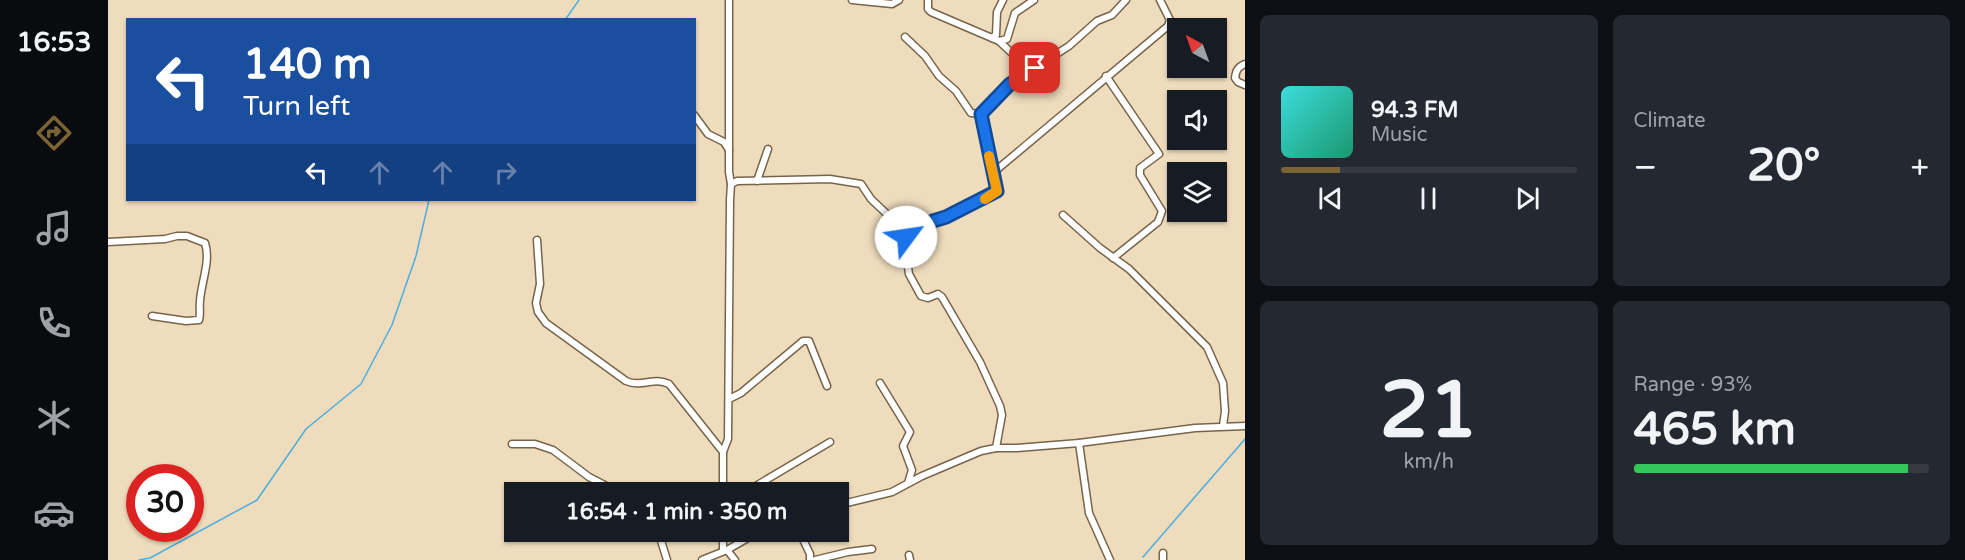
<!DOCTYPE html>
<html lang="en">
<head>
<meta charset="utf-8">
<style>
  body { margin:0; font-family:"Varela Round",sans-serif; background:#242831; color:#f1f3f6; height:100vh; display:flex; flex-direction:column; font-size:22px; white-space:nowrap }
  * { box-sizing:border-box; margin:0 }
  p { font-size:20px; color:#9ea1a6 }
  .icon { flex:none; width:33px; height:33px; fill:none; stroke:currentColor; stroke-width:2; stroke-linecap:round; stroke-linejoin:round }
  .map { position:relative; flex:1; overflow:hidden }
  .details { display:flex; flex-direction:column; gap:15px; padding:15px; background:#0d0f14; width:720px }
  .details>* { flex:none }
  .top-card { position:absolute; left:18px; top:18px; width:570px; height:183px; border-radius:0px; box-shadow:0 2px 4px #0004; background:#1a4fa0; color:#fff; overflow:hidden }
  .needle { width:39px; rotate:319deg }
  .fabs { position:absolute; left:1059px; top:18px; display:grid; gap:12px }
  .fabs a { display:grid; place-items:center; width:60px; height:60px; border-radius:0px; background:#171b24; box-shadow:0 2px 4px #0004; font-size:30px }
  .speed { position:absolute; left:18px; top:464px; display:flex; gap:12px; font-size:30px; font-weight:700; text-align:center }
  .speed>* { display:grid; place-content:center; width:78px; height:78px; border-radius:50%; background:#171b24; box-shadow:0 2px 4px #0004; line-height:1 }
  .speed .limit { border:9px solid #d22; background:#fff; color:#111 }
  .pin { position:absolute; display:grid; place-items:center; width:51px; height:51px; color:#fff; margin:-26px; border-radius:12px; box-shadow:0 3px 9px #0006 }
  .me { position:absolute; width:66px; margin:-33px; rotate:59deg; stroke-linejoin:round; filter:drop-shadow(0 0 4px #0008) }
  .turn { display:flex; align-items:center; gap:21px; height:126px; padding:0 18px; font-size:27px }
  .turn .icon { width:78px; height:78px; stroke-width:2.5 }
  .turn b { display:block; font-size:42px; line-height:51px }
  .lanes { display:flex; align-items:center; height:57px; padding:0 18px; background:#0003; justify-content:center; gap:30px; direction:ltr }
  .lanes .off { opacity:.35 }
  .big { font-size:45px; font-weight:700; line-height:1.1 }
  .details .card { flex:1; display:flex; flex-direction:column; justify-content:center; gap:9px; min-width:0; padding:0 21px; border-radius:9px; background:#242831 }
  .details .dial { align-items:center; gap:0 }
  .dial b { font-size:78px; line-height:1 }
  .song { display:flex; align-items:center; gap:18px }
  .cover { width:72px; height:72px; border-radius:9px; background:linear-gradient(135deg,hsl(180 70% 55%),hsl(160 70% 35%)) }
  .played { height:6px; border-radius:3px; background:linear-gradient(90deg,#7b6334 20%,#363941 20%) }
  .keys { display:flex; justify-content:space-around; direction:ltr }
  .heat { display:flex; justify-content:space-between; align-items:center; font-size:33px; direction:ltr }
  .charge { height:9px; border-radius:4px; background:linear-gradient(90deg,#34c759 93%,#363941 0) }
  .details .tiles { flex:1; display:grid; gap:15px; grid-template-columns:repeat(2,1fr) }
  .trip { position:absolute; left:396px; top:482px; width:345px; height:60px; border-radius:0px; background:#171b24; box-shadow:0 2px 4px #0004; font-weight:700; line-height:60px; text-align:center }
  main { display:flex; flex:1; min-height:0 }
  .dock { display:flex; flex-direction:column; width:108px; justify-content:space-around; align-items:center; background:#090b0e; color:#9ea1a6 }
  .dock .icon { width:42px; height:42px }
  .dock .current { color:#7b6334 }
  .dock b { font-size:27px; color:#f1f3f6 }
  .map>svg:first-child { display:block }
</style>
</head>
<body>
<main>
<nav class="dock">
<b>16:53</b>
<svg class="icon current" aria-label="directions" viewBox="0 0 24 24"><path d="M12 3l9 9-9 9-9-9zM9 14v-3h6M13 9l2 2-2 2"/></svg>
<svg class="icon" aria-label="music" viewBox="0 0 24 24"><path d="M9 18V5l10-2v13"/><circle cx="6" cy="18" r="3"/><circle cx="16" cy="16" r="3"/></svg>
<svg class="icon" aria-label="phone" viewBox="0 0 24 24"><path d="M5 4h4l2 5-3 2q2 4 5 5l2-3 5 2v4C11 20 4 13 5 4z"/></svg>
<svg class="icon" aria-label="climate" viewBox="0 0 24 24"><path d="M12 3v18M4 7l16 10M4 17L20 7"/></svg>
<svg class="icon" aria-label="car" viewBox="0 0 24 24"><path d="M5 17H2v-5l4-1 3-4h7l3 4 3 1v5h-3M9 17h6M6 11h13"/><circle cx="7" cy="17" r="2"/><circle cx="17" cy="17" r="2"/></svg>
</nav>
<div class="map">
<svg width="1137" height="560" viewBox="0 0 1137 560">
  <rect width="100%" height="100%" fill="#efdcbd"/>
  <g fill="none" stroke-linecap="round" stroke-linejoin="round">
    <g stroke="#4caee0" stroke-width="1.5">
      <path d="M457,20L471,0"/>
      <path d="M1035,557L1137,439"/>
      <path d="M31,560L42,558L149,500L198,429L253,384L284,325L308,256L321,200"/>
    </g>
    <defs>
      <g id="street">
        <path d="M621,0V172L623,184"/>
        <path d="M744,0L784,4L791,0"/>
        <path d="M820,0V9L823,12L891,41L899,39L907,13L926,0"/>
        <path d="M797,37L817,56L831,76L848,91L863,113L873,114"/>
        <path d="M884,38L888,35L889,12L895,0"/>
        <path d="M891,41L908,57L921,72"/>
        <path d="M1137,64C1130,67 1128,70 1127,78L1130,82L1137,85"/>
        <path d="M998,76L1051,154L1032,168V175L1054,211L1050,222L1005,258"/>
        <path d="M873,114L902,84L961,46L989,21L1004,15L1018,0"/>
        <path d="M586,115L600,134L616,142L621,150"/>
        <path d="M886,172L1060,26L1062,20L1052,0"/>
        <path d="M649,181L660,149"/>
        <path d="M955,215L992,248L1021,269L1099,347L1115,383L1117,411L1115,426"/>
        <path d="M798,237L825,221L838,217L889,191L873,114"/>
        <path d="M429,240L432,284L428,303L430,312L438,323L518,381C534,388 546,376 561,384L615,452"/>
        <path d="M0,242L57,239L69,236H79L97,243C103,261 93,283 92,301C91,308 93,314 91,320L78,321L44,316"/>
        <path d="M772,383L802,432L795,446L804,470L800,483"/>
        <path d="M621,399L633,393L695,341H701L719,386"/>
        <path d="M971,443L981,513L1002,560"/>
        <path d="M404,444H427L445,450L481,477L510,492"/>
        <path d="M615,492V452L620,439L622,200L623,184L629,181L722,179L753,184L763,199L782,217L798,237V252L801,274L813,296L820,298L830,294L834,297L872,362L892,406L894,415L888,448"/>
        <path d="M635,492L641,490L722,442"/>
        <path d="M730,505L784,492L814,476L873,451L888,448H909L971,443L1087,428L1137,426"/>
        <path d="M550,531L559,560"/>
        <path d="M691,531L702,554V560"/>
        <path d="M619,550L627,560"/>
        <path d="M615,551V531"/>
        <path d="M1055,553V560"/>
        <path d="M801,555L802,560"/>
        <path d="M594,560L619,550L652,531"/>
        <path d="M707,560L740,552L764,549"/>
      </g>
    </defs>
    <use href="#street" stroke="#76654a" stroke-width="9"/>
    <use href="#street" stroke="#fff" stroke-width="6"/>
  </g>
  <g fill="none" stroke-linecap="round" stroke-linejoin="round">
    <defs>
      <path id="route" d="M798,237L825,221L838,217L889,191L873,114L902,84L927,68"/>
    </defs>
    <use href="#route" stroke="#114b97" stroke-width="15"/>
    <use href="#route" stroke="#1a73e8" stroke-width="10"/>
    <path stroke="#f59e0b" stroke-width="10" d="M877,199L889,191L881,156"/>
  </g>
</svg>
<div class="fabs">
<a><svg class="needle" viewBox="-14 -14 28 28"><path d="M0-13l5 13h-10z" fill="#e53935"/><path d="M0 13l5-13h-10z" fill="#9ea1a6"/></svg></a>
<a><svg class="icon" aria-label="sound" viewBox="0 0 24 24"><path d="M4 9h4l5-4v14l-5-4H4zM17 9q2 3 0 6"/></svg></a>
<a><svg class="icon" aria-label="layers" viewBox="0 0 24 24"><path d="M12 4l9 5-9 5-9-5zM3 14l9 5 9-5"/></svg></a>
</div>
<div class="speed"><div class="limit">30</div></div>
<div class="pin" style="left:927px;top:68px;background:#d93025"><svg class="icon" aria-label="arrive" viewBox="0 0 24 24"><path d="M6 21V4h12l-3 4 3 4H6"/></svg></div>
<svg class="me" style="left:798px;top:237px" viewBox="-20 -20 40 40"><circle r="19" fill="#fff"/><path d="M0-13L10 11 0 6-10 11z" fill="#1a73e8"/></svg>
<div class="trip">16:54 · 1 min · 350 m</div>
<div class="top-card">
<div class="turn"><svg class="icon" aria-label="left" viewBox="0 0 24 24"><path d="M17 20v-9H6M10 6l-5 5 5 5"/></svg><div><b>140 m</b>Turn left</div></div>
<div class="lanes"><svg class="icon" aria-label="left" viewBox="0 0 24 24"><path d="M17 20v-9H6M10 6l-5 5 5 5"/></svg><svg class="icon off" aria-label="ahead" viewBox="0 0 24 24"><path d="M12 20V5M6 11l6-6 6 6"/></svg><svg class="icon off" aria-label="ahead" viewBox="0 0 24 24"><path d="M12 20V5M6 11l6-6 6 6"/></svg><svg class="icon off" aria-label="right" viewBox="0 0 24 24"><path d="M7 20v-9h11M14 6l5 5-5 5"/></svg></div>
</div>
</div>
<section class="details">
<div class="tiles">
<div class="card">
<div class="song"><i class="cover"></i><div><b>94.3 FM</b><p>Music</p></div></div>
<div class="played"></div>
<div class="keys"><svg class="icon" aria-label="previous" viewBox="0 0 24 24"><path d="M18 5L8 12l10 7zM5 5v14"/></svg><svg class="icon" aria-label="pause" viewBox="0 0 24 24"><path d="M8 5v14M16 5v14"/></svg><svg class="icon" aria-label="next" viewBox="0 0 24 24"><path d="M6 5l10 7-10 7zM19 5v14"/></svg></div>
</div>
<div class="card"><p>Climate</p>
<div class="heat"><a>−</a><b class="big">20°</b><a>+</a></div>
</div>
<div class="card dial"><b>21</b><p>km/h</p></div>
<div class="card"><p>Range · 93%</p><b class="big">465 km</b><div class="charge"></div></div>
</div>
</section>
</main>
</body>
</html>
